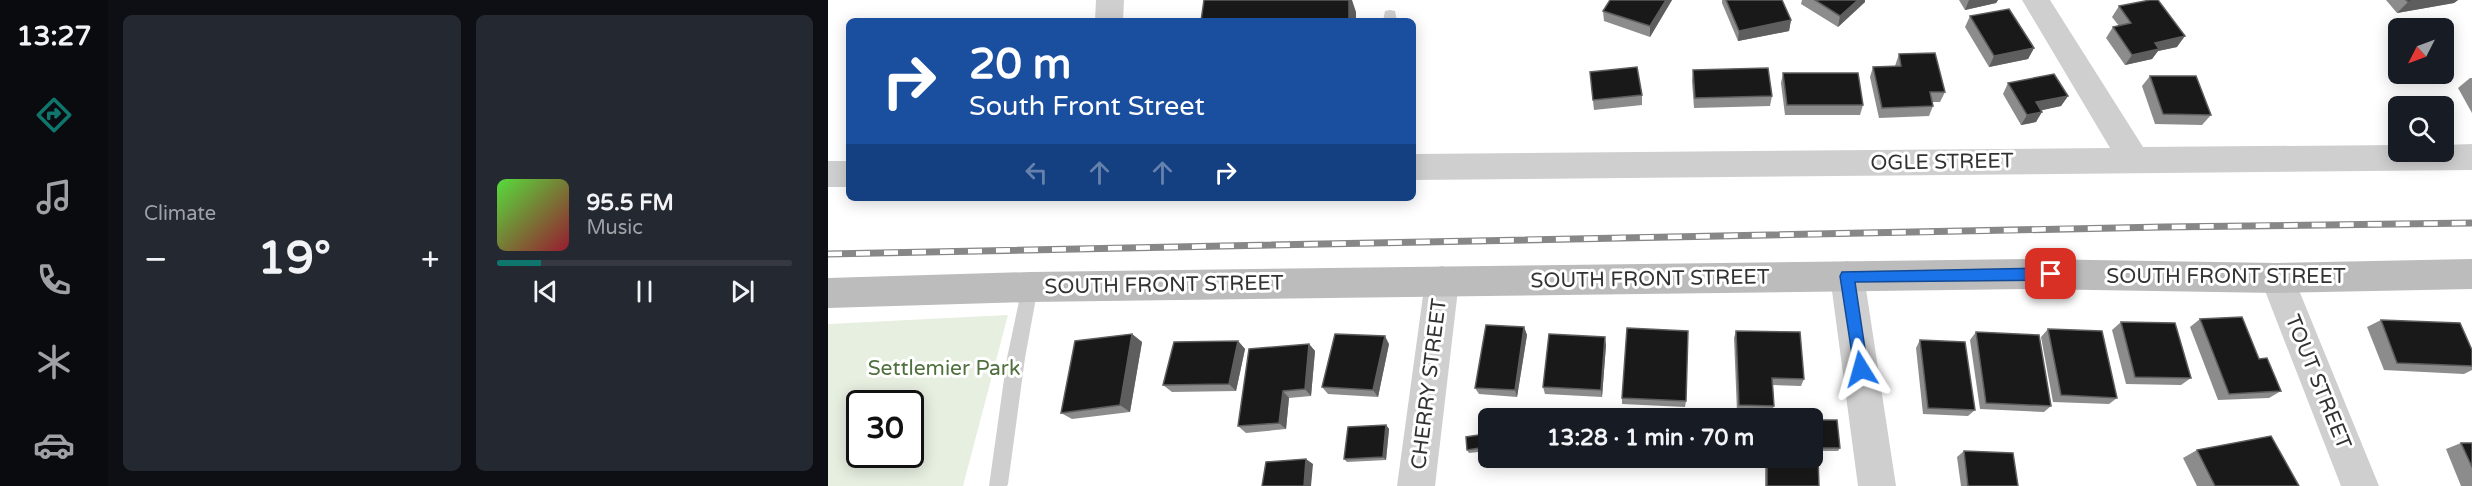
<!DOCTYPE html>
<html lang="en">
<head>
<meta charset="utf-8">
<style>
  body { margin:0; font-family:"Varela Round",sans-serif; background:#242831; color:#f1f3f6; height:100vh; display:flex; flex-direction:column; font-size:22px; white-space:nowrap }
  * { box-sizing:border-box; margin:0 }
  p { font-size:20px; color:#9ea1a6 }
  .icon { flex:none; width:33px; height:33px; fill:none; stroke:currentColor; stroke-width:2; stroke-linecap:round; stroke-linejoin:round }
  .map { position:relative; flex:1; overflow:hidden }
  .sheet { display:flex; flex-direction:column; gap:15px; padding:15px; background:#0d0f14; width:720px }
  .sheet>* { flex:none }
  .top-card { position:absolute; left:18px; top:18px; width:570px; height:183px; border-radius:9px; box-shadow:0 3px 15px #0003; background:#1a4fa0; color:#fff; overflow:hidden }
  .needle { width:39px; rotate:228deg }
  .fabs { position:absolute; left:1560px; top:18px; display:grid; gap:12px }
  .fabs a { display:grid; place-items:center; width:66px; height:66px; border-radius:9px; background:#171b24; box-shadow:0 3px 15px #0003; font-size:30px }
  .speed { position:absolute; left:18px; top:390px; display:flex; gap:12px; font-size:30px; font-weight:700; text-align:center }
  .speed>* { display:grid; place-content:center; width:78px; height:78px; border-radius:50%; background:#171b24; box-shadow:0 3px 15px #0003; line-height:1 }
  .speed .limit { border:3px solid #111; border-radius:9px; background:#fff; color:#111 }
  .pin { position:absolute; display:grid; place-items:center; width:51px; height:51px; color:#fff; margin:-26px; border-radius:12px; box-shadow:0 3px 9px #0006 }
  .me { position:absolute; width:66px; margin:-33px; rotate:352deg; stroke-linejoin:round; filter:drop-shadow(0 0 4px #0008) }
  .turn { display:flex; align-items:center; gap:21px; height:126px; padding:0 24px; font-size:27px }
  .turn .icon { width:78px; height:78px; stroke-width:2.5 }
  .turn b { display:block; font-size:42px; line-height:51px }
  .lanes { display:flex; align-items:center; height:57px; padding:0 24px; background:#0003; justify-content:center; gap:30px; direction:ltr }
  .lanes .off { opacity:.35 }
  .big { font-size:45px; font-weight:700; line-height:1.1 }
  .sheet .tile { flex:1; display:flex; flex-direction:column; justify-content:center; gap:9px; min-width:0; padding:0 21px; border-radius:9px; background:#242831 }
  .song { display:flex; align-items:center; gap:18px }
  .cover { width:72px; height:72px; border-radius:9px; background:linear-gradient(135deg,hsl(110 70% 55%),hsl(350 70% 35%)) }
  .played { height:6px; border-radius:3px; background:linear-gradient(90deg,#0f766e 15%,#363941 15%) }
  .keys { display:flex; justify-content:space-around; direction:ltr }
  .heat { display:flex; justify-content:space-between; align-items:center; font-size:33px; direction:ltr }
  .sheet .tiles { flex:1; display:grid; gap:15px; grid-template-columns:repeat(2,1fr) }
  .trip { position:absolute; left:650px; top:408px; width:345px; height:60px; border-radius:9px; background:#171b24; box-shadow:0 3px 15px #0003; font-weight:700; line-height:60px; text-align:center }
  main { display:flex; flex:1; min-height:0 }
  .tab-bar { display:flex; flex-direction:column; width:108px; justify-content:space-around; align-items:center; background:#090b0e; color:#9ea1a6 }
  .tab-bar .icon { width:42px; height:42px }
  .tab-bar .selected { color:#0f766e }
  .tab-bar b { font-size:27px; color:#f1f3f6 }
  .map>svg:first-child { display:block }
</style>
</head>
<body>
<main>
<nav class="tab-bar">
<b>13:27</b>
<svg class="icon selected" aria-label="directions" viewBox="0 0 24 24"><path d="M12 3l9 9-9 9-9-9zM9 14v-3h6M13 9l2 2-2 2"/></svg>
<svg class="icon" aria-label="music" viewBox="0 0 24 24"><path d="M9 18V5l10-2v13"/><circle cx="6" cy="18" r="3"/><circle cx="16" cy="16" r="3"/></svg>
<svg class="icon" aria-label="phone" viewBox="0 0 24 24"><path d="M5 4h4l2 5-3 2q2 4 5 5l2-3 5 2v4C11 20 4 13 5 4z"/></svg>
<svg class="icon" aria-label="climate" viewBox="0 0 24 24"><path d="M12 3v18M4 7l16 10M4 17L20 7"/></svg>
<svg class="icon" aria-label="car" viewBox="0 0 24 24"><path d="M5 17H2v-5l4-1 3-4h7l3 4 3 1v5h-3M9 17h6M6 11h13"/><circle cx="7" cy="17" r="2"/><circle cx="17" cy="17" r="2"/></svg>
</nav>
<section class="sheet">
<div class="tiles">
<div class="tile"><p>Climate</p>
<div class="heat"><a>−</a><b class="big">19°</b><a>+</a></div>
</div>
<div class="tile">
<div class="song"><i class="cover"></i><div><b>95.5 FM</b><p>Music</p></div></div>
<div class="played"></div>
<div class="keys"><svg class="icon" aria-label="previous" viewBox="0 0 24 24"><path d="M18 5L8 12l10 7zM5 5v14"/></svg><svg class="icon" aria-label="pause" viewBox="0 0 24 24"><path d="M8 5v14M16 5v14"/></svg><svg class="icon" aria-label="next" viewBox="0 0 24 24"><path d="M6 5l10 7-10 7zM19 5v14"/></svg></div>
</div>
</div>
</section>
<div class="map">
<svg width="1644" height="486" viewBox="0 0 1644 486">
  <rect width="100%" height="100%" fill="#fff"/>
  <path fill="#e7efe1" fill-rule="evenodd" d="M180,315L135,486H0V324ZM32,404H82V454H32Z"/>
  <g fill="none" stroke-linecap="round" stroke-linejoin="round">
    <g fill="#cfcfcf" fill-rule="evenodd">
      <path d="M562,10L567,11L569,21H555L557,11Z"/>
      <path d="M202,279L208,282L210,287L197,358L180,484L179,486H161L179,358L194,287L196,282Z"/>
    </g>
    <g fill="#cfcfcf" fill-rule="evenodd">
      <path d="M268,0H296L295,21H267Z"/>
      <path d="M1194,0H1222L1315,147L1570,145V152H1616V145L1644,144V170L585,180V154L1282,148Z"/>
      <rect x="0" y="161" width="21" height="26"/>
      <path d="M1019,261L1031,265L1036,276L1068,486H1030L1002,276L1007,265Z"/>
      <path d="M1449,263L1461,267L1466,278L1551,486H1513L1432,278L1437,267Z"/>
      <path d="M614,266L626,270L631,281L607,486H569L597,281L602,270Z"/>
    </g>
    <path fill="#bcbcbc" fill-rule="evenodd" d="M1200,259L1449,263L1644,259V289L1449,293L1200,289L202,302L0,308V278L202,272Z"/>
    <defs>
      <path id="rail" d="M0,254L1335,227L1644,223"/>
    </defs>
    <use href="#rail" stroke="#878787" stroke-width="7"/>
    <use href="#rail" stroke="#fff" stroke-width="4.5" stroke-dasharray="14" stroke-linecap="butt"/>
  </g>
  <g fill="#8c8c8c">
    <path d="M782,0H844L822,37L776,21L775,11Z"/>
    <path d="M894,0H954L963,20L961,31L910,41L894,3Z"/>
    <path d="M974,0H1037V2L1010,27L973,4Z"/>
    <path d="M1131,0H1170L1168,3L1137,10Z"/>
    <path d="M1558,0H1630L1626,3L1569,13Z"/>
    <path d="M1291,6L1349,47L1330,51L1324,59L1297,65L1278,38L1285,27L1291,26L1284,17Z"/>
    <path d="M1142,16L1206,48L1200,59L1161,67L1137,27Z"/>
    <path d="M1071,54L1117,92L1112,102H1104L1105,106L1101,116L1051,118L1042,77L1045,67L1067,66Z"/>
    <path d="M865,70L944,96L942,106L866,108L864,81Z"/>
    <path d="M955,73L1035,105L1032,115H957L953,83Z"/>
    <path d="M1322,76L1383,115L1374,125L1327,124L1314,86Z"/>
    <path d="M1642,78H1644V113L1630,88Z"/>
    <path d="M763,82L814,95V105L766,110Z"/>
    <path d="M1180,83L1240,96L1233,106L1213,110L1208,122L1193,125L1175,94Z"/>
    <path d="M1372,319L1431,359L1453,391L1441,398L1390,400L1362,327Z"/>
    <path d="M1553,320L1644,350V370L1636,374L1556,370L1539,327Z"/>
    <path d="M1293,322L1363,378L1353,385L1298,384L1284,330Z"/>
    <path d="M696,327L699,335L689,397L651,394L647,388Z"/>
    <path d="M1220,329L1289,398L1281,404L1225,402L1213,337Z"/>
    <path d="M908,331L976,379L973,386L945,385L946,406L943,412H909L906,338Z"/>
    <path d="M1148,332L1223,406L1216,412L1152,409L1142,340Z"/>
    <path d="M304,334L314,342L302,412L244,419L233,413Z"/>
    <path d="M1092,340L1147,410L1140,416L1095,414L1088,348Z"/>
    <path d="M410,341L417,349L408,391L344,392L335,385Z"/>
    <path d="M481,344L487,351L483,396L461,398L458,429L418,433L410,426Z"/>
    <path d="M561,344L550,397L500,394L494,387Z"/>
    <path d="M778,345L774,397L717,394L715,387Z"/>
    <path d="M794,398L858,401L857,407L794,404Z"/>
    <path d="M984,420L1012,448L1010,451H984Z"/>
    <path d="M558,425L561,429L558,460L519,462L516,459Z"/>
    <path d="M657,434L659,438L660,451L641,453L639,450Z"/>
    <path d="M1633,443H1644V486H1633L1618,449Z"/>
    <path d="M1369,450L1471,486H1369L1355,458Z"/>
    <path d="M1136,451L1190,486H1133L1129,457Z"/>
    <path d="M938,458H974L991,486H937V462Z"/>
  </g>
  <g fill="#5e5e5e">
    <path d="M521,0H524L528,12V21H521Z"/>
    <path d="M838,0H844L822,37V26Z"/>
    <path d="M1030,0H1037V2L1010,27L1012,16Z"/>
    <path d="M1141,0H1170L1168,3L1137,10Z"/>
    <path d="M1593,0H1630L1626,3L1569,13L1580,2Z"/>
    <path d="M963,20L961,31L910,41L911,31Z"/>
    <path d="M1357,36L1349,47L1330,51L1324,59L1297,65L1304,55L1327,43Z"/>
    <path d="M1206,48L1200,59L1161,67L1166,56Z"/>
    <path d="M1240,96L1233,106L1202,113L1208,102Z"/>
    <path d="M1214,112L1208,122L1193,125L1199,115Z"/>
    <path d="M696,327L699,335L689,397L687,390Z"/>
    <path d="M304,334L314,342L302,412L292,405Z"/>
    <path d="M557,336L561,344L550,397L545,390Z"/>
    <path d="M777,337L778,345L774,397L773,390Z"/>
    <path d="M410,341L417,349L408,391L401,384Z"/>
    <path d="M481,344L487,351L483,396L477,389Z"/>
    <path d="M455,391L461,398L458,429L451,423Z"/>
    <path d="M558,425L561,429L558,460L555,457Z"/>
    <path d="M657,434L659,438L660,451L658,447Z"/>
    <path d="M478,459L485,464L483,486H476Z"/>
  </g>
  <g fill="#191919" stroke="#5e5e5e" stroke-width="1.5">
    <path d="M376,0H521V21H469V20L460,21H373Z"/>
    <path d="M782,0H838L822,26L775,11Z"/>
    <path d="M898,0H954L963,20L911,31Z"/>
    <path d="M987,0H1030L1012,16Z"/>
    <path d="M1322,0H1330L1357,36L1327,43L1331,49L1304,55L1285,27L1303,23L1291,6Z"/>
    <path d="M1578,0H1593L1580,2Z"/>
    <path d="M1181,9L1206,48L1166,56L1142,16Z"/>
    <path d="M1107,53L1117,92H1102L1105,106L1054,108L1045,67L1073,66L1071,54Z"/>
    <path d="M809,67L814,95L765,100L762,72Z"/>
    <path d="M940,68L944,96L867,98L865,70Z"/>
    <path d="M955,73H1030L1035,105H959Z"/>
    <path d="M1226,74L1240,96L1208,102L1214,112L1199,115L1180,83Z"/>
    <path d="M1322,76H1368L1383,115L1335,114Z"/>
    <path d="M1414,317L1431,359L1439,358L1453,391L1401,394L1372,319Z"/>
    <path d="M1553,320L1632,323L1644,350V366L1569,363Z"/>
    <path d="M1293,322L1347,323L1363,378L1307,377Z"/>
    <path d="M658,325L696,327L687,390L647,388Z"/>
    <path d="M799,328L860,331L858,401L794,398Z"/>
    <path d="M1220,329L1274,331L1289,398L1233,395Z"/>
    <path d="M908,331L972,332L976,379L944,378L946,406L911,405Z"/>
    <path d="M1148,332L1211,335L1223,406L1158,403Z"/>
    <path d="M304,334L292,405L233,413L247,341Z"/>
    <path d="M507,334L557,336L545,390L494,387Z"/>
    <path d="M721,334L777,337L773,390L715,387Z"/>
    <path d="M1092,340L1137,342L1147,410L1100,408Z"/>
    <path d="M410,341L401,384L335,385L346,342Z"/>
    <path d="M481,344L477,389L455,391L451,423L410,426L421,349Z"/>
    <path d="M984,420H1009L1012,448H984Z"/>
    <path d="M558,425L555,457L516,459L520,427Z"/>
    <path d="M657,434L658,447L639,450L638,437Z"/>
    <path d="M1443,436L1471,486H1387L1369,450Z"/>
    <path d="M1633,443H1644V467Z"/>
    <path d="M1136,451L1185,453L1190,486H1140Z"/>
    <path d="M939,458H990L991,486H939Z"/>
    <path d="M478,459L476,486H434L438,462Z"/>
  </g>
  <path fill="#1a73e8" stroke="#114b97" stroke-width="1.5" d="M1223,268L1228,270L1230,274L1228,279L1223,280L1027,282L1040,369L1038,374L1033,376L1027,374L1012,276L1014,272Z"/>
  <g text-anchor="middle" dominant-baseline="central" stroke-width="6" stroke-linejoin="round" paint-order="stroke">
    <g font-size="21" fill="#323232" stroke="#fff">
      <text transform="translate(1114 162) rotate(-1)">OGLE STREET</text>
      <text x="1398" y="276">SOUTH FRONT STREET</text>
      <text transform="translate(822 279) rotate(-1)">SOUTH FRONT STREET</text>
      <text transform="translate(336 285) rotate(-1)">SOUTH FRONT STREET</text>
      <text transform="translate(1490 382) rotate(68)">TOUT STREET</text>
      <text transform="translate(601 384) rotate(-83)">CHERRY STREET</text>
    </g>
    <g font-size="21" fill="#50703e" stroke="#fff">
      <text x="116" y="368">Settlemier Park</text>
    </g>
  </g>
</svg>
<div class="fabs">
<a><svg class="needle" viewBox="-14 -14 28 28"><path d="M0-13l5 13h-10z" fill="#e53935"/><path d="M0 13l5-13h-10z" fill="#9ea1a6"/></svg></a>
<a><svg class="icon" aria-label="search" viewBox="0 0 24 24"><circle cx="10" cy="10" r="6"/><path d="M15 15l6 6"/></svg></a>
</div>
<div class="speed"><div class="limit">30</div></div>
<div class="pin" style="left:1223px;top:274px;background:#d93025"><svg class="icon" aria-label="arrive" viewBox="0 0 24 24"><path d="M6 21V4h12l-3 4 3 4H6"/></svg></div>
<svg class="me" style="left:1033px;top:369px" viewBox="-20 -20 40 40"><path d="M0-17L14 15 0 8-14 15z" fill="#1a73e8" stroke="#fff" stroke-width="4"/></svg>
<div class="trip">13:28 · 1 min · 70 m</div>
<div class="top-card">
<div class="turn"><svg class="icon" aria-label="right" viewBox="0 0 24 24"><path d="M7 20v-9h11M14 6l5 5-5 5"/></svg><div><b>20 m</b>South Front Street</div></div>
<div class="lanes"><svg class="icon off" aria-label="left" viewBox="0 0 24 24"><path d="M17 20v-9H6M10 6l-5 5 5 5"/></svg><svg class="icon off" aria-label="ahead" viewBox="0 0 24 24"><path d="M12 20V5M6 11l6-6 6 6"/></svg><svg class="icon off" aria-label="ahead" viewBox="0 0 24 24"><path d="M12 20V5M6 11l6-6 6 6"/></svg><svg class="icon" aria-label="right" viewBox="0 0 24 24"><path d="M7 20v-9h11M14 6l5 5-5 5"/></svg></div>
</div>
</div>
</main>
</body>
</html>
